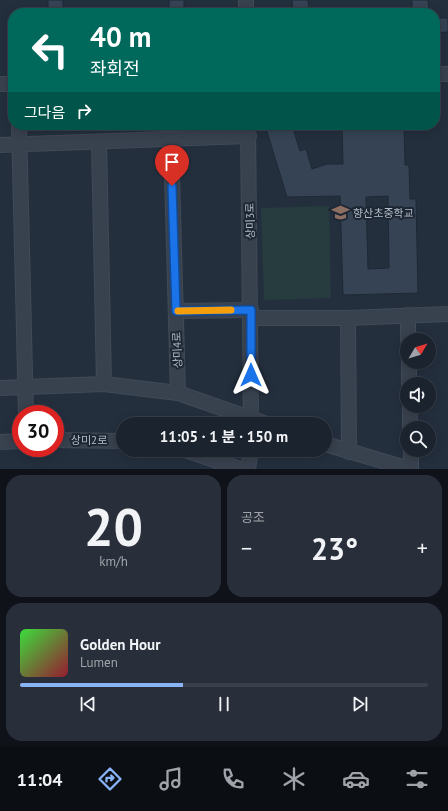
<!DOCTYPE html>
<html lang="ko">
<head>
<meta charset="utf-8">
<style>
  body { margin:0; font-family:"PT Sans","Noto Sans KR",sans-serif; background:#282f3a; color:#f1f3f6; height:100vh; display:flex; flex-direction:column; font-size:15px; white-space:nowrap }
  * { box-sizing:border-box; margin:0 }
  p { font-size:13px; color:#a0a4aa }
  .icon { flex:none; width:22px; height:22px; fill:none; stroke:currentColor; stroke-width:2; stroke-linecap:round; stroke-linejoin:round }
  .map { position:relative; height:469px; overflow:hidden }
  .panel { display:flex; flex-direction:column; gap:6px; padding:6px; background:#0f1319; flex:1 }
  .panel>* { flex:none }
  .banner { position:absolute; left:8px; top:8px; width:432px; height:122px; border-radius:16px; box-shadow:0 2px 10px #0003,0 0 0 1px #39404a; background:#00695c; color:#fff; overflow:hidden }
  .needle { width:26px; rotate:52deg }
  .controls { position:absolute; left:400px; top:333px; display:grid; gap:8px }
  .controls a { display:grid; place-items:center; width:36px; height:36px; border-radius:50%; background:#1b232e; box-shadow:0 2px 10px #0003,0 0 0 1px #39404a; font-size:20px }
  .speed { position:absolute; left:12px; top:405px; display:flex; gap:8px; font-size:20px; font-weight:700; text-align:center }
  .speed>* { display:grid; place-content:center; width:52px; height:52px; border-radius:50%; background:#1b232e; box-shadow:0 2px 10px #0003,0 0 0 1px #39404a; line-height:1 }
  .speed .limit { border:6px solid #d22; background:#fff; color:#111 }
  .pin { position:absolute; display:grid; place-items:center; width:34px; height:34px; color:#fff; margin:-41px -17px; border-radius:50% 50% 50% 0; rotate:-45deg; box-shadow:0 0 4px #0007 }
  .pin .icon { rotate:45deg }
  .me { position:absolute; width:44px; margin:-22px; rotate:0deg; stroke-linejoin:round; filter:drop-shadow(0 0 3px #0008) }
  .turn { display:flex; align-items:center; gap:14px; height:84px; padding:0 16px; font-size:18px }
  .turn .icon { width:52px; height:52px; stroke-width:2.5 }
  .turn b { display:block; font-size:28px; line-height:34px }
  .then { display:flex; align-items:center; height:38px; padding:0 16px; background:#0003; gap:8px; font-size:15px }
  .big { font-size:30px; font-weight:700; line-height:1.1 }
  .panel .card { flex:1; display:flex; flex-direction:column; justify-content:center; gap:6px; min-width:0; padding:0 14px; border-radius:16px; background:#282f3a }
  .panel .dial { align-items:center; gap:0 }
  .dial b { font-size:52px; line-height:1 }
  .song { display:flex; align-items:center; gap:12px }
  .cover { width:48px; height:48px; border-radius:6px; background:linear-gradient(135deg,hsl(120 70% 55%),hsl(350 70% 35%)) }
  .played { height:4px; border-radius:2px; background:linear-gradient(90deg,#8ab4f8 40%,#39404a 40%) }
  .keys { display:flex; justify-content:space-around; direction:ltr }
  .heat { display:flex; justify-content:space-between; align-items:center; font-size:22px; direction:ltr }
  .panel .tiles { flex:1; display:grid; gap:6px; grid-template-columns:1fr 1fr }
  .card:last-child { grid-column:span 2 }
  .trip { position:absolute; left:116px; top:417px; width:216px; height:40px; border-radius:20px; background:#1b232e; box-shadow:0 2px 10px #0003,0 0 0 1px #39404a; font-weight:700; line-height:40px; text-align:center }
  .dock { display:flex; height:64px; justify-content:space-around; align-items:center; background:#0b0e12; color:#a0a4aa }
  .dock .icon { width:28px; height:28px }
  .dock .current { color:#8ab4f8 }
  .dock b { font-size:18px; color:#f1f3f6 }
  .map>svg:first-child { display:block }
</style>
</head>
<body>
<div class="map">
<svg width="448" height="469" viewBox="0 0 448 469">
  <rect width="100%" height="100%" fill="#242f3e"/>
  <path fill="#263c3f" d="M329,206L331,298L264,300L261,208Z"/>
  <g fill="#364354" stroke="#1f2835" fill-rule="evenodd">
    <rect x="48" y="0" width="15" height="13"/>
    <rect x="169" y="0" width="15" height="13"/>
    <path d="M292,0H308L309,13H293Z"/>
    <path d="M412,0H428L429,13H412Z"/>
    <path d="M435,18H448V32L435,33Z"/>
    <path d="M265,125H292L300,151L306,149L312,169L327,164H343L342,125H404L405,165H409L410,199H416L418,293L343,295L340,196L287,197ZM388,196L389,268L368,269L366,197Z"/>
  </g>
  <g fill="none" stroke-linecap="round" stroke-linejoin="round">
    <defs>
      <g id="minor">
        <path d="M246,0V13"/>
        <path d="M435,74H448"/>
        <path d="M0,84H13"/>
        <path d="M19,125L26,414"/>
        <path d="M248,125L251,424"/>
        <path d="M171,139L178,393"/>
        <path d="M99,142L104,384"/>
        <path d="M0,145L249,136"/>
        <path d="M176,311L251,310"/>
        <path d="M408,315V340"/>
        <path d="M251,318H348L448,314"/>
        <path d="M348,318L349,452"/>
        <path d="M409,362V384"/>
        <path d="M0,388L104,384L178,393L267,424"/>
        <path d="M410,406V428"/>
        <path d="M55,440L123,441"/>
        <path d="M0,442L21,441"/>
        <path d="M325,444L409,469"/>
        <path d="M185,450L240,469"/>
        <path d="M411,450V469"/>
        <path d="M248,469L251,450"/>
      </g>
    </defs>
    <use href="#minor" stroke="#414a57" stroke-width="16"/>
    <use href="#minor" stroke="#38414e" stroke-width="14"/>
  </g>
  <g fill="none" stroke-linecap="round" stroke-linejoin="round">
    <defs>
      <path id="route" d="M172,186L176,311L251,310V375"/>
    </defs>
    <use href="#route" stroke="#114b97" stroke-width="10"/>
    <use href="#route" stroke="#1a73e8" stroke-width="7"/>
    <path stroke="#f59e0b" stroke-width="7" d="M178,311L231,310"/>
  </g>
  <defs>
    <symbol id="school-bare" viewBox="-9 -9 18 18"><path d="M0-5L7-2L0 1L-7-2ZM-4 1L0 2.5L4 1V4Q0 6-4 4Z" fill="#8d6e63" stroke="#1d2633" stroke-width="2.5" paint-order="stroke"/></symbol>
  </defs>
  <g fill-rule="evenodd">
    <use href="#school-bare" x="328" y="200" width="25" height="25"/>
  </g>
  <g text-anchor="middle" dominant-baseline="central" stroke-width="4" stroke-linejoin="round" paint-order="stroke">
    <g font-size="11" fill="#b4bcc9" stroke="#1d2633" text-anchor="start">
      <text x="353" y="213">향산초중학교</text>
    </g>
    <g font-size="11" fill="#b4bcc9" stroke="#1d2633">
      <text transform="translate(250 221) rotate(-91)">상미3로</text>
      <text transform="translate(177 350) rotate(-92)">상미4로</text>
      <text x="89" y="440">상미2로</text>
    </g>
  </g>
</svg>
<div class="controls">
<a><svg class="needle" viewBox="-14 -14 28 28"><path d="M0-13l5 13h-10z" fill="#e53935"/><path d="M0 13l5-13h-10z" fill="#a0a4aa"/></svg></a>
<a><svg class="icon" aria-label="sound" viewBox="0 0 24 24"><path d="M4 9h4l5-4v14l-5-4H4zM17 9q2 3 0 6"/></svg></a>
<a><svg class="icon" aria-label="search" viewBox="0 0 24 24"><circle cx="10" cy="10" r="6"/><path d="M15 15l6 6"/></svg></a>
</div>
<div class="speed"><div class="limit">30</div></div>
<div class="pin" style="left:172px;top:186px;background:#d93025"><svg class="icon" aria-label="arrive" viewBox="0 0 24 24"><path d="M6 21V4h12l-3 4 3 4H6"/></svg></div>
<svg class="me" style="left:251px;top:375px" viewBox="-20 -20 40 40"><path d="M0-17L14 15 0 8-14 15z" fill="#1a73e8" stroke="#fff" stroke-width="4"/></svg>
<div class="trip">11:05 · 1 분 · 150 m</div>
<div class="banner">
<div class="turn"><svg class="icon" aria-label="left" viewBox="0 0 24 24"><path d="M17 20v-9H6M10 6l-5 5 5 5"/></svg><div><b>40 m</b>좌회전</div></div>
<div class="then">그다음<svg class="icon" aria-label="right" viewBox="0 0 24 24"><path d="M7 20v-9h11M14 6l5 5-5 5"/></svg></div>
</div>
</div>
<section class="panel">
<div class="tiles">
<div class="card dial"><b>20</b><p>km/h</p></div>
<div class="card"><p>공조</p>
<div class="heat"><a>−</a><b class="big">23°</b><a>+</a></div>
</div>
<div class="card">
<div class="song"><i class="cover"></i><div><b>Golden Hour</b><p>Lumen</p></div></div>
<div class="played"></div>
<div class="keys"><svg class="icon" aria-label="previous" viewBox="0 0 24 24"><path d="M18 5L8 12l10 7zM5 5v14"/></svg><svg class="icon" aria-label="pause" viewBox="0 0 24 24"><path d="M8 5v14M16 5v14"/></svg><svg class="icon" aria-label="next" viewBox="0 0 24 24"><path d="M6 5l10 7-10 7zM19 5v14"/></svg></div>
</div>
</div>
</section>
<nav class="dock">
<b>11:04</b>
<svg class="icon current" aria-label="directions" viewBox="0 0 24 24"><path d="M12 3l9 9-9 9-9-9zM9 14v-3h6M13 9l2 2-2 2"/></svg>
<svg class="icon" aria-label="music" viewBox="0 0 24 24"><path d="M9 18V5l10-2v13"/><circle cx="6" cy="18" r="3"/><circle cx="16" cy="16" r="3"/></svg>
<svg class="icon" aria-label="phone" viewBox="0 0 24 24"><path d="M5 4h4l2 5-3 2q2 4 5 5l2-3 5 2v4C11 20 4 13 5 4z"/></svg>
<svg class="icon" aria-label="climate" viewBox="0 0 24 24"><path d="M12 3v18M4 7l16 10M4 17L20 7"/></svg>
<svg class="icon" aria-label="car" viewBox="0 0 24 24"><path d="M5 17H2v-5l4-1 3-4h7l3 4 3 1v5h-3M9 17h6M6 11h13"/><circle cx="7" cy="17" r="2"/><circle cx="17" cy="17" r="2"/></svg>
<svg class="icon" aria-label="filters" viewBox="0 0 24 24"><path d="M4 7h16M4 17h16"/><circle cx="9" cy="7" r="2"/><circle cx="15" cy="17" r="2"/></svg>
</nav>
</body>
</html>
